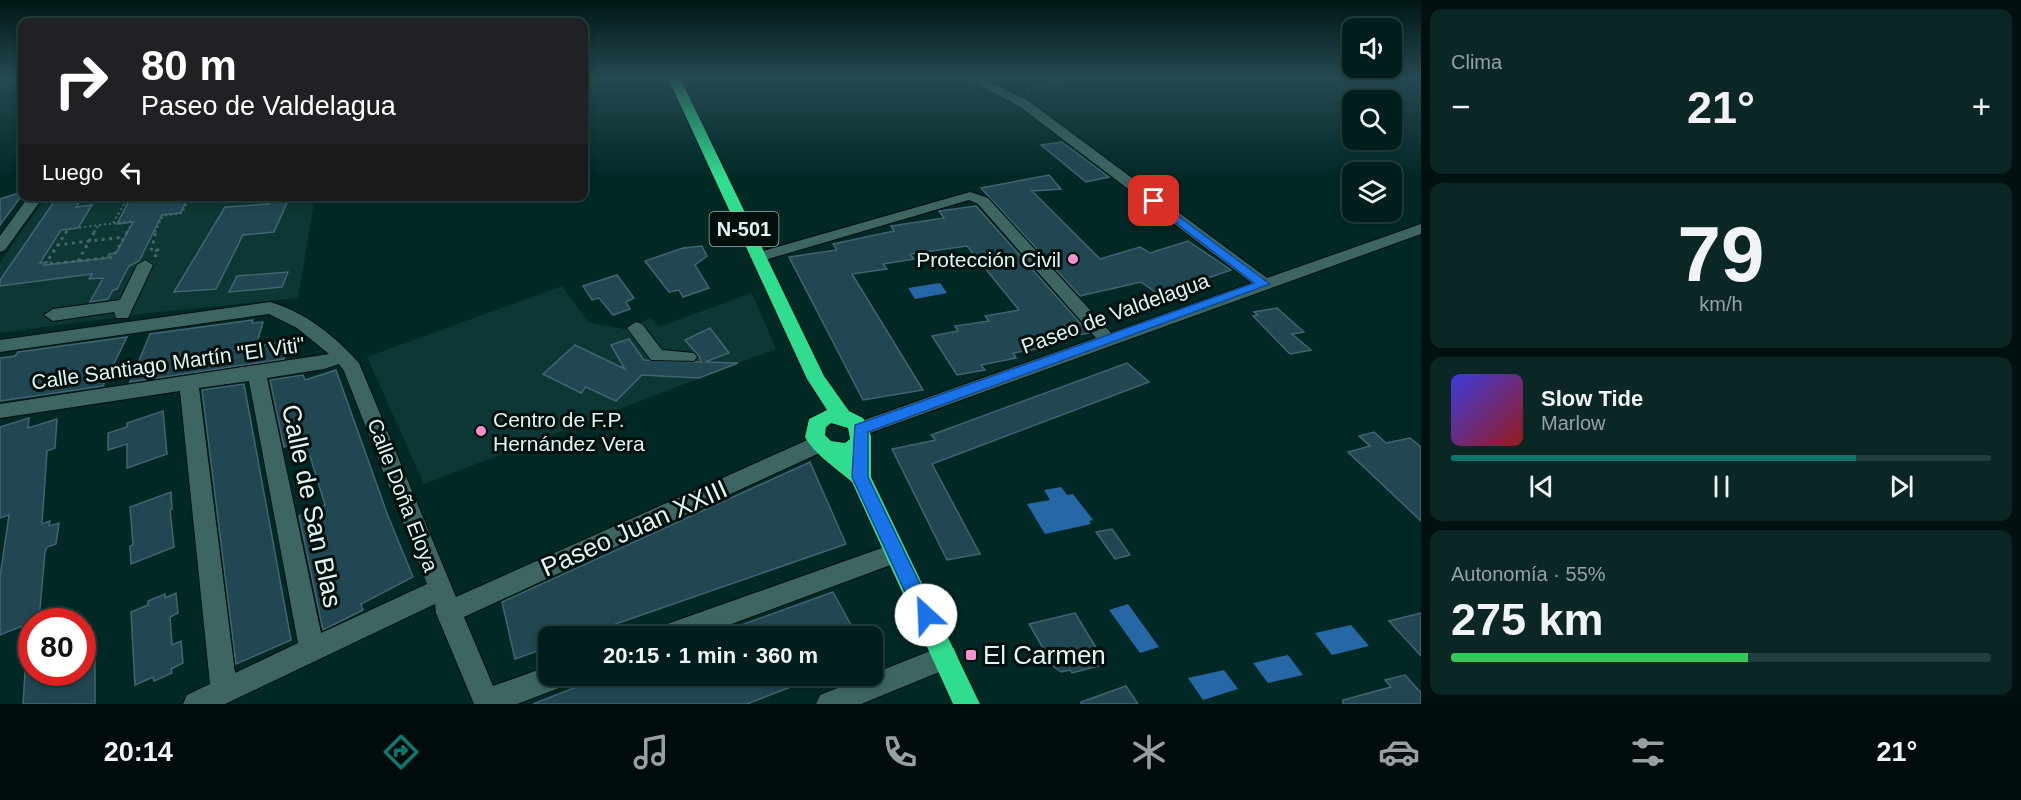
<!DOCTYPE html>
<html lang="es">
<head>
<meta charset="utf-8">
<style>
  body { margin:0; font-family:Helvetica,sans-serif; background:#0a2725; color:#f1f3f6; height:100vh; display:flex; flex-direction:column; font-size:22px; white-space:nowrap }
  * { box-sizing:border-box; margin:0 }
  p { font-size:20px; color:#95a2a3 }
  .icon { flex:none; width:33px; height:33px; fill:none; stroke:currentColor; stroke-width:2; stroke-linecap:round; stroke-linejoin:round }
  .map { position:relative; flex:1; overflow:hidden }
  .side { display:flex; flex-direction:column; gap:9px; padding:9px; background:#00110f; width:600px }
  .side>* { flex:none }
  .banner { position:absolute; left:18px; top:18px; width:570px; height:183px; border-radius:12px; box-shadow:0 3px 9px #0003,0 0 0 2px #223d3b; background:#202124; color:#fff; overflow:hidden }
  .buttons { position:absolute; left:1342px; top:18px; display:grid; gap:12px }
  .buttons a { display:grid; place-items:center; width:60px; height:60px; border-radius:12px; background:#001f1c; box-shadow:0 3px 9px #0003,0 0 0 2px #223d3b; font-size:30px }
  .speed { position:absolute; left:18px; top:608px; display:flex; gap:12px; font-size:30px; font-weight:700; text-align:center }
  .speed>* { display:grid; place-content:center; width:78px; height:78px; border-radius:50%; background:#001f1c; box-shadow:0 3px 9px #0003,0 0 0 2px #223d3b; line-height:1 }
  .speed .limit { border:9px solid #d22; background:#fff; color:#111 }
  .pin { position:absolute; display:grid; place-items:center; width:51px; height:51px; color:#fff; margin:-26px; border-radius:12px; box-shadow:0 3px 9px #0006 }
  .me { position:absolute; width:66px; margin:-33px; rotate:335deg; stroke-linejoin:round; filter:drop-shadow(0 0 4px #0008) }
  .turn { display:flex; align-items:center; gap:21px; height:126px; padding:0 24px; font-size:27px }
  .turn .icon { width:78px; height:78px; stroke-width:2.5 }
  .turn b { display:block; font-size:42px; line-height:51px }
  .then { display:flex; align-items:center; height:57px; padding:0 24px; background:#0003; gap:12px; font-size:22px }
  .big { font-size:45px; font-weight:800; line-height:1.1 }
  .side .card { flex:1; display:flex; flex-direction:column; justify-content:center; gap:9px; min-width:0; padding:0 21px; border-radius:12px; background:#0a2725 }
  .side .dial { align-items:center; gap:0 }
  .dial b { font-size:78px; line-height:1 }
  .song { display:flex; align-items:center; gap:18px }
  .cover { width:72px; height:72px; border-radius:9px; background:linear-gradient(135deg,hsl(240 70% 55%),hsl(0 70% 35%)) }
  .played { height:6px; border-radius:3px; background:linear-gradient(90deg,#0f766e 75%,#223d3b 75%) }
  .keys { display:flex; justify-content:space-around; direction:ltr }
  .heat { display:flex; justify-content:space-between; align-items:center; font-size:33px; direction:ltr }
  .charge { height:9px; border-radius:4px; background:linear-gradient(90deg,#34c759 55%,#223d3b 0) }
  .trip { position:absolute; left:538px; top:626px; width:345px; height:60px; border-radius:12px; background:#001f1c; box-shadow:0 3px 9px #0003,0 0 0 2px #223d3b; font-weight:800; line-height:60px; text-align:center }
  .tab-bar { display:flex; height:96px; justify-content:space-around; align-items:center; background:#000c0b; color:#95a2a3 }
  .tab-bar .icon { width:42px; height:42px }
  .tab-bar .current { color:#0f766e }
  .tab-bar b { font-size:27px; color:#f1f3f6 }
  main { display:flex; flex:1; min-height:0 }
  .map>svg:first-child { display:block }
</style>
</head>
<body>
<main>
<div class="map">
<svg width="1421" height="704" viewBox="0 0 1421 704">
  <rect width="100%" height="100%" fill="#002926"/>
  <g fill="#0d3734">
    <path d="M46,197H315L298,298L141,314L0,333V262Z"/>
    <path d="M562,286L588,322L623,329L651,318L658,327L752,293L776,349L424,484L367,357Z"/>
  </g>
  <g fill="#2867a6">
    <path d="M940,283L947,293L915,299L908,288Z"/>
    <path d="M1061,487L1067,495L1073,494L1093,520L1089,521L1091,524L1045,534L1027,504L1050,500L1044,490Z"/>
    <path d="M1128,604L1159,647L1140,653L1109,610Z"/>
    <path d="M1351,625L1369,646L1332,655L1315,633Z"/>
    <path d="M1288,655L1303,675L1268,683L1253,663Z"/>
    <path d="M1224,670L1238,689L1203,700L1188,678Z"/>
  </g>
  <g fill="#214753" stroke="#416571" stroke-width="1.5">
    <path d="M1062,142L1109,177L1086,182L1041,145Z"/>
    <path d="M1049,175L1061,189L1032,191L1100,259L1140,247L1150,253L1188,241L1231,270L1159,295L1141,282L1080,296L981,188Z"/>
    <path d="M22,192V195L0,225V199Z"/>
    <path d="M58,196H83L76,207L92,205L78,228L61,230L40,263L47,262L44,265L107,258L109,254L116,253L133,222L117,224L129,201L188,196L181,213L162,215L139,261L129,266L117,289L113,290L108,299L90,302L103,278L89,279L92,274L0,286V280Z"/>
    <path d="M273,196H290L274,232L243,235L216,289L174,292L225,207L269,204Z"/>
    <path d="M976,206L1089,333L1043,341L1048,347L1013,353L1016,358L981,365L985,370L957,375L932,336L958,331L955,326L989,321L985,316L1019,310L967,246L910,254L914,259L883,264L887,269L852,274L923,390L863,400L789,257L837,250L833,244L894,231L891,226L944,218L939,211Z"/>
    <path d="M702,246L707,256L695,265L709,288L683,297L679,290L669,292L645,261L683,248Z"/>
    <path d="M288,272L282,287L229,292L237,276Z"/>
    <path d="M617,275L634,298L626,302L630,309L613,315L599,298L592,300L583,286Z"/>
    <path d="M1277,308L1304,332L1292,334L1311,350L1290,354L1253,316L1258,315L1254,312Z"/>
    <path d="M253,320L252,323L263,322L256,346L278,343L275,354L285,353L284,359L130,382L150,334Z"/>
    <path d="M710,328L729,353L705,362L738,363L699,378L642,375L616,401L586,387L581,393L543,374L575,345L625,369L611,345L629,339L644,360L701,362L699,356L685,340Z"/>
    <path d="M127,337L103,386L0,401V358L15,356L18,352Z"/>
    <path d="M1127,363L1149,382L932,464L980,554L947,560L892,449L936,440L931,435Z"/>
    <path d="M336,370L388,516L413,577L361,604L363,610L323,630L299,516L325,505L310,456L305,458L302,440L284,447L270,380L303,375L305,380Z"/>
    <path d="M244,384L291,640L236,664L202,390Z"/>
    <path d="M163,411L167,454L127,468V444L108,450V433L127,427V423Z"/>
    <path d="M29,418L28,428L57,419L55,448L47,451L42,524L50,521L49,526L59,523L56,544L47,547L45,552L39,620L32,621V653L18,658L22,626L0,635V577L9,515L0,518V427Z"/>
    <path d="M1374,432L1386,443L1410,438L1421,447V521L1348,452L1370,446L1359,436Z"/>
    <path d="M810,462L846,544L581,636H549V647L515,659L502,602Z"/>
    <path d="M171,492L172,509L170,510L174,547L131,564L130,546L133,545L130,507Z"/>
    <path d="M1112,529L1130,555L1115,559L1096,532Z"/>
    <path d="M833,592L857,636H717L716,634Z"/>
    <path d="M176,593L178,613L170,617L172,645L181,641L183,663L171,669L172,673L154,681L153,677L135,685L131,612L148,605V601L165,594V598Z"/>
    <path d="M1075,613L1106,664L1072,673L1070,670L1061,672L1054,667L1029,624Z"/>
    <path d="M1421,613V656L1389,621Z"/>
    <path d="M95,657V704H23L25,672H82V662Z"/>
    <path d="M607,675H818L819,676L747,704H533Z"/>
    <path d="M1405,675L1421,693V704H1343V700L1391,687L1385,680Z"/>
    <path d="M1126,686L1138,704H1081V702Z"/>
  </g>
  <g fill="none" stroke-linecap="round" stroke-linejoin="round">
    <defs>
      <g id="minor">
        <path d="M966,78H981L1027,100L1267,278L1421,224V234L867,434L860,437L853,434L850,429L853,424L1096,338L978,204L969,200L758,262L750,257L752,254L970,192L988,198L1111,333L1252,283L1019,106Z"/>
        <path d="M29,196H44L5,250L0,252V236Z"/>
        <path d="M145,260L153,265L128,318H116L114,312L53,321L44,315L53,309L120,300L137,265Z"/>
        <path d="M270,302C305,312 335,336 359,363L456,597L812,438L819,436L826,438L829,444L826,450L464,617L493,686L549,666V675H574L570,684L517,704H474L436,613L435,604L225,704H183L187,695L210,684L180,391L0,418V404L329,354L297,328L269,314L0,352V340ZM339,364L344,371L427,584L321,633L267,378L324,369ZM249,381L298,643L235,673L199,388Z"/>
        <path d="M636,322L642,324L662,350L694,353L697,357L694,361L651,360L627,328Z"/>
        <path d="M896,543L904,546L907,553L904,560L699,636H655L658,628L667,624Z"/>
        <path d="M945,645L954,648L958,657L954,666L861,704H816L820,695Z"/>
      </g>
      <path id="highway" d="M668,78H680L824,376L849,411L863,418L866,423L871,436V477L980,704H953L852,482C837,469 814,454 805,437L809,419L827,410L807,379ZM831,423L848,428L850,439L845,443L831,441L825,435L826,427Z"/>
    </defs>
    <use href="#minor" stroke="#000f0e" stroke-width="2"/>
    <use href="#highway" stroke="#000f0e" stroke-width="2"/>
    <g stroke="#456865" stroke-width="2" stroke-dasharray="2 3" stroke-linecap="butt">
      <path d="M0,90L21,78"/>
      <path d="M1027,91L1078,78"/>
      <path d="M127,200L157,196"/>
      <path d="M113,223L129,196"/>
      <path d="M66,232L68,229L133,221L127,232"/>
      <path d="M94,232L98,226"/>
      <path d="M155,232L163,216L182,213L190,196"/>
    </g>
    <g stroke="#456865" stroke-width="3" stroke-dasharray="3 4.5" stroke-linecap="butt">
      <path d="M67,231L48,260L52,264L113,257L128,231"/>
      <path d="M57,245L124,237"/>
      <path d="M155,257L158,250L151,251L156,231"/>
      <path d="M78,261L95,231"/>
    </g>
    <use href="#minor" fill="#3d6662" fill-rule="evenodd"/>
    <use href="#highway" fill="#30dc8d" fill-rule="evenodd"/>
  </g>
  <linearGradient id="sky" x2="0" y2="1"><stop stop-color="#001715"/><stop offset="0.44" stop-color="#264952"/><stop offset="1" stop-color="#264952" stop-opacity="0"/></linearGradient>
  <rect width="1421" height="177" fill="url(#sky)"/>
  <path fill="#1a73e8" stroke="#114b97" stroke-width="1.5" d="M1154,198L1270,284L868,432V477L935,615L932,622L926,624L919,622L852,477L855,425L1254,283L1150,203V199Z"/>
  <g fill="#f890cb" stroke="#010f0d" stroke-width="2">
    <circle cx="1073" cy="259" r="6"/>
    <circle cx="481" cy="431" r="6"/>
    <rect x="965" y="649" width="12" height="12" rx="3"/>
  </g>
  <g text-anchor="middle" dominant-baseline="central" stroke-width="6" stroke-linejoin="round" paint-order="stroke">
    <rect fill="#010f0d" stroke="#9db1ae" stroke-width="1.5" x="709.5" y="212" width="69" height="34" rx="4.5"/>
    <g font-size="20" font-weight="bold" fill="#e0f6f3">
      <text x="744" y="229">N-501</text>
    </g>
    <g font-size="21" fill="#e0f6f3" stroke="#010f0d" text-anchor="end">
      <text x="1061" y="259">Protección Civil</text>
      <text x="493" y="419" text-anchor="start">Centro de F.P.<tspan x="493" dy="24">Hernández Vera</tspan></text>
    </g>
    <g font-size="21" fill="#e0f6f3" stroke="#010f0d">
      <text transform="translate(1115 313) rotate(-20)">Paseo de Valdelagua</text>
      <text transform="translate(168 363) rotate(-8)">Calle Santiago Martín "El Viti"</text>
      <text transform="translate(403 495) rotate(69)">Calle Doña Eloya</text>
    </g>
    <g font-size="26" fill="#e0f6f3" stroke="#010f0d">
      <text transform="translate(312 506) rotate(78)">Calle de San Blas</text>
      <text transform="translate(634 528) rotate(-24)">Paseo Juan XXIII</text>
    </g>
    <g font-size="26" fill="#e0f6f3" stroke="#010f0d" text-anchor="start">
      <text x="983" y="655">El Carmen</text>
    </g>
  </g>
</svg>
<div class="buttons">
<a><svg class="icon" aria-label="sound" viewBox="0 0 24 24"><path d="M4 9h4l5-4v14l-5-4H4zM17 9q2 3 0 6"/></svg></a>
<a><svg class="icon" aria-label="search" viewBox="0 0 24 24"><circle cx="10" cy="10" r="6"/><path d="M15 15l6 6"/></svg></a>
<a><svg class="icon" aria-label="layers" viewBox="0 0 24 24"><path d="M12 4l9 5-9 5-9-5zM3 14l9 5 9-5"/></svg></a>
</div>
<div class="speed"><div class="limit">80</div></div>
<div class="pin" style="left:1154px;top:201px;background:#d93025"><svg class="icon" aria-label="arrive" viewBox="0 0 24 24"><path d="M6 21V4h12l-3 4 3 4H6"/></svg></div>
<svg class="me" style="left:926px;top:615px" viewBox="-20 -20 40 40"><circle r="19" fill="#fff"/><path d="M0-13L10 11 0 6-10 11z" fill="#1a73e8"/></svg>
<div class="trip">20:15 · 1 min · 360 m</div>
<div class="banner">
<div class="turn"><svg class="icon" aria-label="right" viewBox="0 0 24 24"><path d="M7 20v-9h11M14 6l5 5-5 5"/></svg><div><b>80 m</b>Paseo de Valdelagua</div></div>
<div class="then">Luego<svg class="icon" aria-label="left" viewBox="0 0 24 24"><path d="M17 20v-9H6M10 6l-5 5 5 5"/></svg></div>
</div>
</div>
<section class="side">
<div class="card"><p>Clima</p>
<div class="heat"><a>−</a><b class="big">21°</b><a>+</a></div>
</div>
<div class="card dial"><b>79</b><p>km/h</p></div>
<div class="card">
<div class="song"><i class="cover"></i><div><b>Slow Tide</b><p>Marlow</p></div></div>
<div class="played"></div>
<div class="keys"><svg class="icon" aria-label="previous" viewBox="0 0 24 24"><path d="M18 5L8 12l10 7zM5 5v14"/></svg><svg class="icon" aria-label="pause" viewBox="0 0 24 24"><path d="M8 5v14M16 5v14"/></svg><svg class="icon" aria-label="next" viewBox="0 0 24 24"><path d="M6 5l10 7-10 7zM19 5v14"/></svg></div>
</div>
<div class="card"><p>Autonomía · 55%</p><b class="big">275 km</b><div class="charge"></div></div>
</section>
</main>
<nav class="tab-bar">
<b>20:14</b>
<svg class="icon current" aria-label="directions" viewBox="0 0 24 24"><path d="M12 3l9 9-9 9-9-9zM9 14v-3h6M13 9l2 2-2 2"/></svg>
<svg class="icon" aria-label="music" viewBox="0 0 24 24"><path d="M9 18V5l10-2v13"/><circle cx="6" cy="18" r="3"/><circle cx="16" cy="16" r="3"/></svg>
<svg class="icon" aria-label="phone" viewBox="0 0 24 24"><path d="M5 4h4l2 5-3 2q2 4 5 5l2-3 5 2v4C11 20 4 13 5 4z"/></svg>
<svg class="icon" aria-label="climate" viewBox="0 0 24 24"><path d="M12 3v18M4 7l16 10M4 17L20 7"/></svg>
<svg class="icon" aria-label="car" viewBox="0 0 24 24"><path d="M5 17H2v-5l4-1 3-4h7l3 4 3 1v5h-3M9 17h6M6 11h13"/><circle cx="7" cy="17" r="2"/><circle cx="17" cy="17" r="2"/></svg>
<svg class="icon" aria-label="filters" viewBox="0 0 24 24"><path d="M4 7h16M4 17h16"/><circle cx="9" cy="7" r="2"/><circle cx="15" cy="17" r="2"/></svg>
<b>21°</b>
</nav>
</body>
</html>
